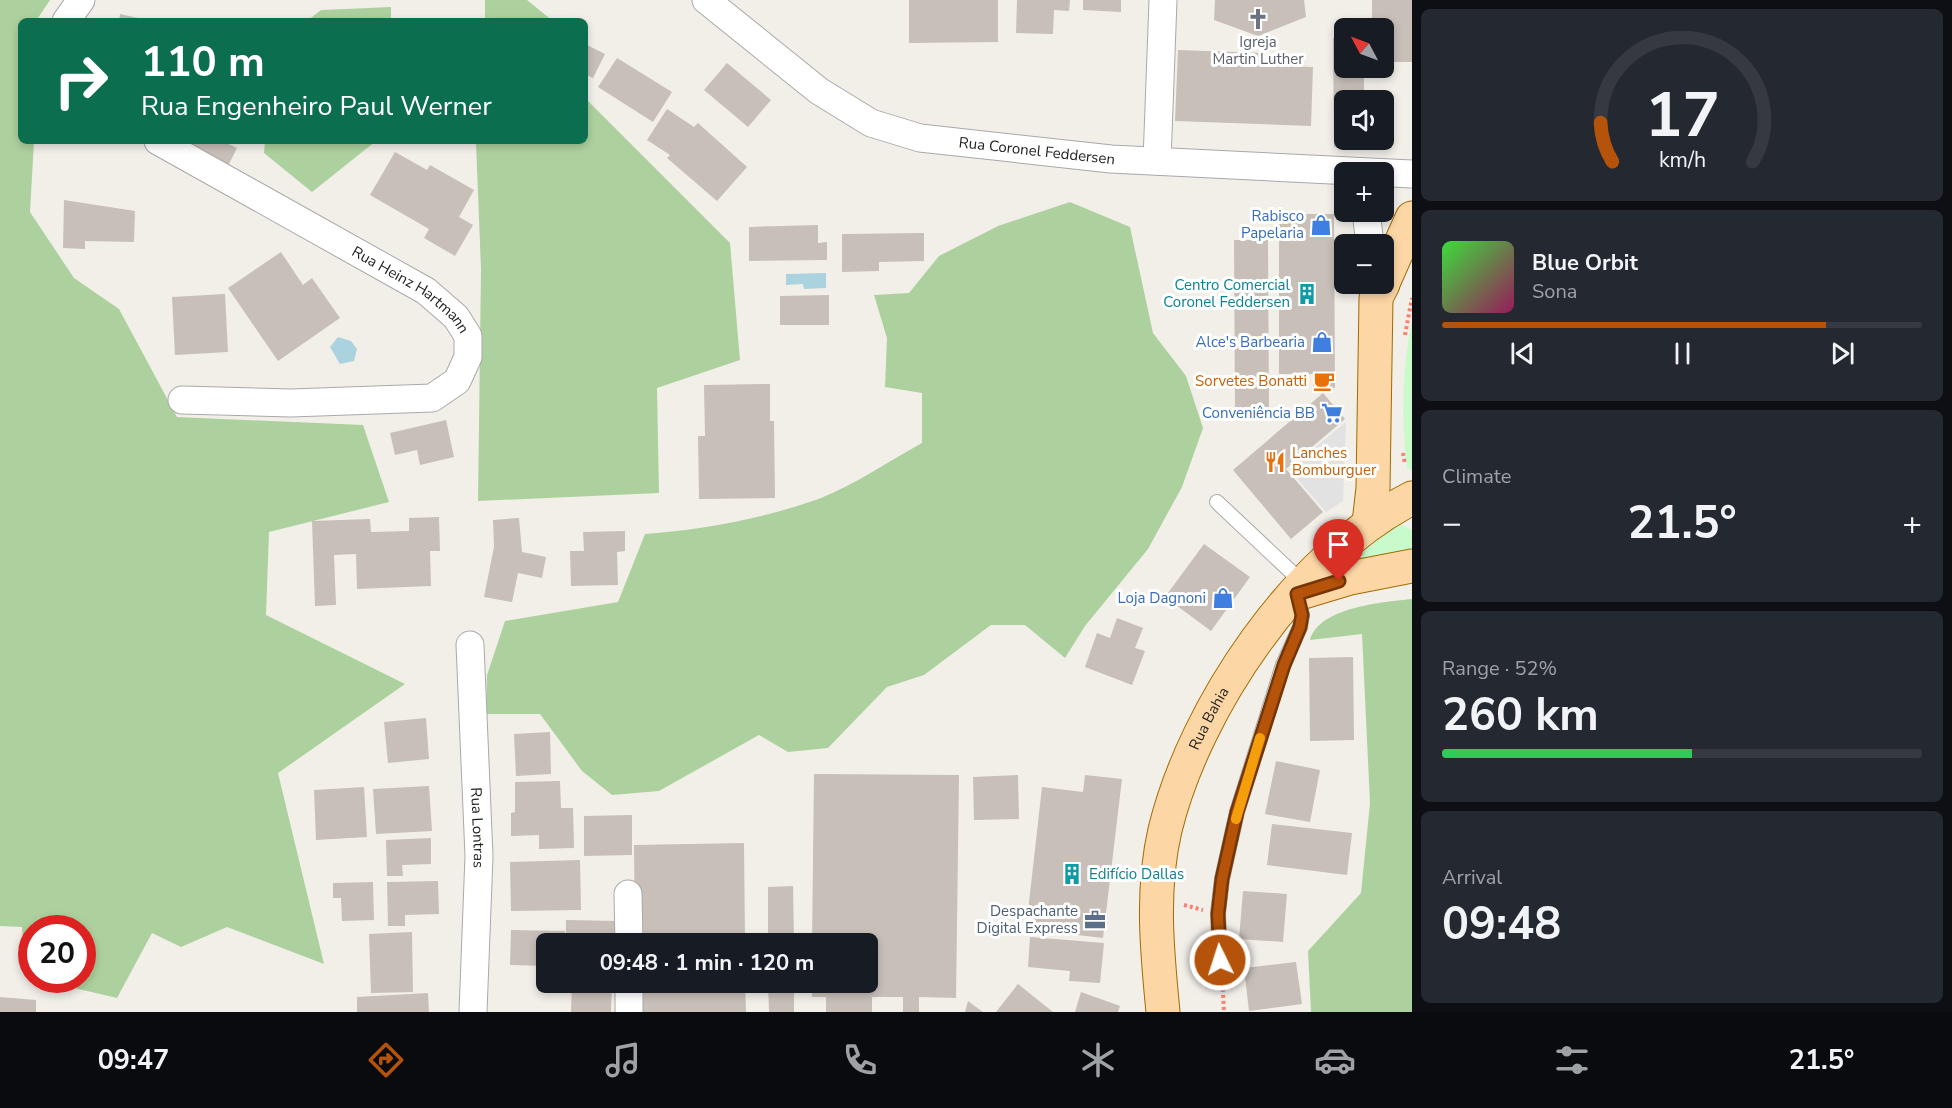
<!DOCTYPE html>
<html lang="en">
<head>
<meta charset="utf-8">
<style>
  body { margin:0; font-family:"Nunito Sans",sans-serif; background:#242831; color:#f1f3f6; height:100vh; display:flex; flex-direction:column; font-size:22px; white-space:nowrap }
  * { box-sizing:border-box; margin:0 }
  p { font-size:20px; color:#9ea1a6 }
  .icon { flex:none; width:33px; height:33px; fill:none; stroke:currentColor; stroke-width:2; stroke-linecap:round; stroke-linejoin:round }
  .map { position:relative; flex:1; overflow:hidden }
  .sheet { display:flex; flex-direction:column; gap:9px; padding:9px; background:#0d0f14; width:540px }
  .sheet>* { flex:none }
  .top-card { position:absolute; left:18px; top:18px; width:570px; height:126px; border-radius:9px; box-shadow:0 3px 9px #0003; background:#0b6e4f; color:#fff; overflow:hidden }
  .needle { width:39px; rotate:311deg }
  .buttons { position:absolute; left:1334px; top:18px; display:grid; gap:12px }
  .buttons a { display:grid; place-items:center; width:60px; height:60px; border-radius:9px; background:#171b24; box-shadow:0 3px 9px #0003; font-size:30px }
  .speed { position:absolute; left:18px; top:915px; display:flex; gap:12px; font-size:30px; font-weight:700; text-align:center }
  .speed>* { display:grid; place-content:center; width:78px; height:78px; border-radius:50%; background:#171b24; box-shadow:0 3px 9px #0003; line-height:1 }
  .speed .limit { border:9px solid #d22; background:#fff; color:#111 }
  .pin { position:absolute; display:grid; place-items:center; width:51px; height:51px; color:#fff; margin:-62px -26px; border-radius:50% 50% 50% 0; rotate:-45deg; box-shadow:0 0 6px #0007 }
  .pin .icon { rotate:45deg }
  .me { position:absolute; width:66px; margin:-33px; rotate:356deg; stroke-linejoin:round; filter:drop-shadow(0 0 4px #0008) }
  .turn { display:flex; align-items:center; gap:21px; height:126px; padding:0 24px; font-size:27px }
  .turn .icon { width:78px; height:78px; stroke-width:2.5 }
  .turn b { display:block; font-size:42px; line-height:51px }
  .big { font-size:45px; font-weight:700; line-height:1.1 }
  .sheet .card { flex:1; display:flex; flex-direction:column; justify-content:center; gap:9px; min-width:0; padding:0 21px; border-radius:9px; background:#242831 }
  .sheet .dial { align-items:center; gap:0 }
  .dial svg { height:156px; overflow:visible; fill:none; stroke:#363941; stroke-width:7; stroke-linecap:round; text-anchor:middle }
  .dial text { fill:#f1f3f6; stroke:none }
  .song { display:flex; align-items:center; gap:18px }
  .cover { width:72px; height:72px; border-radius:9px; background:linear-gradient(135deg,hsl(120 70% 55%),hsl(330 70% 35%)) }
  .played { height:6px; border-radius:3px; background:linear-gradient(90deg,#b45309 80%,#363941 80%) }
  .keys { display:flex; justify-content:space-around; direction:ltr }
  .heat { display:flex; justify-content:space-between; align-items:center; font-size:33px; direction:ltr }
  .charge { height:9px; border-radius:4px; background:linear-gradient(90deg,#34c759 52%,#363941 0) }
  .trip { position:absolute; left:536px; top:933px; width:342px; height:60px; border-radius:9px; background:#171b24; box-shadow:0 3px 9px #0003; font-weight:700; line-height:60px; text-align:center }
  .menu { display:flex; height:96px; justify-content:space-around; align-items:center; background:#090b0e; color:#9ea1a6 }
  .menu .icon { width:42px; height:42px }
  .menu .selected { color:#b45309 }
  .menu b { font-size:27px; color:#f1f3f6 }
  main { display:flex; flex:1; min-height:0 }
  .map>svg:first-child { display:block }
</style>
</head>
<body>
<main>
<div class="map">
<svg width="1412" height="1012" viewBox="0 0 1412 1012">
  <rect width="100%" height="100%" fill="#f2efe9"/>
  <g fill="#add19e">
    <path d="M0,0H50L36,21H21V141H34L30,212L74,278L119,309L177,417L363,425L389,502L269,532L266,615L405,684L278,773L324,964L227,927L181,947L152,933L117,998L40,980H82V928H32L31,977L25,976L22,927L0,926Z"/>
    <path d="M485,0H527L553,21H485Z"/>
    <path d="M391,7V21H307L321,10Z"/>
    <path d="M585,98L730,243L740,360L657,388L659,493L478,501L481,269L476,143L443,141H585Z"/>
    <path d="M265,141H376L312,192L264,153Z"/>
    <path d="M1070,202L1130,227L1153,333L1186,376L1203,428L1182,487L1148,549L1085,626L1065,658L1025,625H991L924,675L887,687L828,748L788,752L759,735L659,791L612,795L582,771L540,714H486L487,675L505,621L618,602L645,534C703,530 766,518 821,498C856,484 889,461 922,443V393L885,387L887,338L874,295L909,293L939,256L998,226Z"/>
    <path d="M1412,599V1012H1311L1308,951L1361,893L1370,803L1362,634L1310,640C1319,607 1384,602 1412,599Z"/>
  </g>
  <g fill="#c8facc">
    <path d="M1412,321V470L1407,467C1401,418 1402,370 1412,321Z"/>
    <path d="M1400,524L1412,530V559L1333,566Z"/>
  </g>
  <path fill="#e2e2e2" d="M1346,422L1343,501L1326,512L1289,469Z"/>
  <g fill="#aad3df">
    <path d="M826,273V288L804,289L803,284L786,285V274Z"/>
    <path d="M338,337L351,341L357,349L354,361L340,364L330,347Z"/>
  </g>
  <g fill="#c7bfb8">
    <path d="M909,0H998V42L909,43Z"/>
    <path d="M1017,0H1070L1069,11L1054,10L1053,34L1016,33Z"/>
    <path d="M1083,0H1121V12L1083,10Z"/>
    <path d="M1215,0H1304L1306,17L1258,36L1214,20Z"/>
    <path d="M1372,0H1412V62H1383V28H1372Z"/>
    <path d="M120,14L147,20V21H119Z"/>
    <path d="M1333,38H1344V68H1364V100H1344V140H1364V147H1334Z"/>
    <path d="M585,44L605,54L593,78L585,74Z"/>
    <path d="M1178,50L1265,53V65L1313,67L1311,126L1175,121Z"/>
    <path d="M617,58L672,92L653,122L598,87Z"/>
    <path d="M727,63L771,100L748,127L704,90Z"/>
    <path d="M667,109L694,127L698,123L747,167L717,201L667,158L670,155L647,140Z"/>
    <path d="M168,141H222L237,148L226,170Z"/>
    <path d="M395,152L427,170L430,165L474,190L459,217L473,225L455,256L424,238L429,229L370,195Z"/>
    <path d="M64,200L135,211L134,242L85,241V249L63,248Z"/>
    <path d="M1279,214H1334L1335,388H1313V374H1279Z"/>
    <path d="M818,225V243L827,242V260L749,261V227Z"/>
    <path d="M924,233V261L879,262V271L842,272V234Z"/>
    <path d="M1234,240H1268L1269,417H1235Z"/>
    <path d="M281,252L303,285L312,278L340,318L278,361L228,288Z"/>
    <path d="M225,294L228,352L175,355L172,297Z"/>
    <path d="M829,295V325H780V296Z"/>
    <path d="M770,384V421H774L775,498L699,499L698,436H705L704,385Z"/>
    <path d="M1323,393L1345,419L1286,469L1323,512L1291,539L1233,470Z"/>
    <path d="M446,420L454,457L420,465L417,450L395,455L390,433Z"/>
    <path d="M439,517L440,551H430L431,586L357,589L356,554L334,555L336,605L315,606L312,521L370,519L371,532L409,531V518Z"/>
    <path d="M519,518L522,552L546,557L542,578L518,573L512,602L484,597L494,547L493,520Z"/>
    <path d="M625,531V551L617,552L618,585L571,586L570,551H584L583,532Z"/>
    <path d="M1204,544L1250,577L1211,631L1165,597Z"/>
    <path d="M1117,618L1143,628L1135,648L1145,651L1132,685L1085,667L1097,633L1110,638Z"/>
    <path d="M1353,657L1354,740L1310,741L1309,658Z"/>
    <path d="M426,718L429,759L388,763L384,722Z"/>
    <path d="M550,732L551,774L516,776L514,734Z"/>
    <path d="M1276,761L1320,770L1310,822L1265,814Z"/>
    <path d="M814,774L959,775L956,998L919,997V1012H903V997H872V1012H826V997H812V982H867V944H812Z"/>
    <path d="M1018,775L1019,819L974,820L973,777Z"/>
    <path d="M1085,775L1122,779L1103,938L1026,929L1042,787L1083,792Z"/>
    <path d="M560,781L561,808H573L574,848L539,849V835L511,836V813L515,812V782Z"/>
    <path d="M429,786L432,831L376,834L373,789Z"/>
    <path d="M364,787L367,837L316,840L314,790Z"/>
    <path d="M632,815V855L584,856V816Z"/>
    <path d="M1272,824L1352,833L1347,875L1267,865Z"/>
    <path d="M431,838V864L402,865L403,876H387L386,840Z"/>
    <path d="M744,843L745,944H635L634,845Z"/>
    <path d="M580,860L581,910L511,911L510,862Z"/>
    <path d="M438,881L439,914L405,915V926H388L387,882Z"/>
    <path d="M373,882L374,920L342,921L341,898H333V883Z"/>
    <path d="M793,886L794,944H768V887Z"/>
    <path d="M1243,891L1287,894L1283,942L1239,939Z"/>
    <path d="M566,920L619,921V944H566Z"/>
    <path d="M511,930L565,931L564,944H546V966L510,965Z"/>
    <path d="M412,932L413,992L371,993L369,934Z"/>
    <path d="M1030,937L1104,943L1100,983L1069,981L1070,971L1028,967Z"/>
    <path d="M1296,962L1302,1004L1249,1011L1244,968Z"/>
    <path d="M572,982H612L611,1012H571Z"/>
    <path d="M636,982H745L746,1012H636Z"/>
    <path d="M768,982H794V1012H769Z"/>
    <path d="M1018,984L1053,1012H996Z"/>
    <path d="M1081,992L1120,1006L1118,1012H1075Z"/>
    <path d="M428,993L429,1012H357V997Z"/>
    <path d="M0,997L36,1000V1012H0Z"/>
    <path d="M968,1001L983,1012H965Z"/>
  </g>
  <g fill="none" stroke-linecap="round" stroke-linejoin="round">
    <defs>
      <g id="lane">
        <path d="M1217,502L1304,584"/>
        <path d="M1220,960L1218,913L1222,879L1237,812L1283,665L1300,627L1302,615L1297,595"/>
      </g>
      <g id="street">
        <path id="s1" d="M706,0L819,91L871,123L920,138L1111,159L1412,174"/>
        <path d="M66,21L81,0"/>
        <path id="s2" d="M158,141L426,291L456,317L468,336V357L457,381L432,398L291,403L182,400"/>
        <path d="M1157,161L1163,0"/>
        <path d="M1366,212L1370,244"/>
        <path id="s3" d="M470,645L479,856L473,1012"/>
        <path d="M628,894L629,944"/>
        <path d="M629,982V1012"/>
      </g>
      <g id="primary">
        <path d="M1383,283L1412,218"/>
        <path d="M1369,523L1373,488L1376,298L1383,284"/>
        <path d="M1297,594L1350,578L1412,566"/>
        <path id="s4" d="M1163,1012C1157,951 1151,890 1165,830C1195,707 1297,557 1412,498"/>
      </g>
    </defs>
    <use href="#lane" stroke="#a9a9a9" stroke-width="16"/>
    <use href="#street" stroke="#a9a9a9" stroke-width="29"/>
    <use href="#primary" stroke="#a06b00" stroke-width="35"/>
    <g stroke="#fa8072" stroke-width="4" stroke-dasharray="3 3" stroke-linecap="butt">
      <path d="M1405,335L1412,298"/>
      <path d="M1403,453L1405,464"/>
      <path d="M1184,905L1203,910"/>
      <path d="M1222,977L1224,1012"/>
    </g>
    <use href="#lane" stroke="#fff" stroke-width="14"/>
    <use href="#street" stroke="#fff" stroke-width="27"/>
    <use href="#primary" stroke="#fcd6a4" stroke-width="33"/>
  </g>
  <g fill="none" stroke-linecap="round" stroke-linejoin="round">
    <defs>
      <path id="route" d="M1220,960L1218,914L1222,879L1237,812L1284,665L1300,627L1302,615L1297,594L1339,581"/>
    </defs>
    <use href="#route" stroke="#753606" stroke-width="15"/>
    <use href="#route" stroke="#b45309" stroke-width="10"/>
    <path stroke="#f59e0b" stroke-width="10" d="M1236,819L1260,738"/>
  </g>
  <defs>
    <symbol id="church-bare" viewBox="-9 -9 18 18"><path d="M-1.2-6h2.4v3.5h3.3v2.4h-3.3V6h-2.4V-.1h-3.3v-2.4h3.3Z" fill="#6b7280" stroke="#fff" stroke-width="2.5" paint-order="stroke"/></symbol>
    <symbol id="shop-bare" viewBox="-9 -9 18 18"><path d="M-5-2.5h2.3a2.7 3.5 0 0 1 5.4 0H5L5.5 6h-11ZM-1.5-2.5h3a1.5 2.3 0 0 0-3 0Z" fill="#3f7fe0" stroke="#fff" stroke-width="2.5" paint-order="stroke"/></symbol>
    <symbol id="building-bare" viewBox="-9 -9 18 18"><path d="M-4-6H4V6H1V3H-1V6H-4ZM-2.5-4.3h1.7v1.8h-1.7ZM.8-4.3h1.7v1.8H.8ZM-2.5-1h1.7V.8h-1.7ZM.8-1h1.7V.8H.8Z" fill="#0f9aa8" stroke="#fff" stroke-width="2.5" paint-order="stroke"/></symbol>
    <symbol id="cafe-bare" viewBox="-9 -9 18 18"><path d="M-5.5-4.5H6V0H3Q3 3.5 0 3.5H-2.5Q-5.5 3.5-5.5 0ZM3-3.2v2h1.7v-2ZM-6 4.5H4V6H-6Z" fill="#e8710a" stroke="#fff" stroke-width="2.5" paint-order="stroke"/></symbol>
    <symbol id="supermarket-bare" viewBox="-9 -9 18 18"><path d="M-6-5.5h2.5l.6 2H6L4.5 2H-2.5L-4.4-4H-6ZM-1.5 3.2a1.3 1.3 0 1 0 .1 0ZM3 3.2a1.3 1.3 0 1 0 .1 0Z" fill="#3f7fe0" stroke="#fff" stroke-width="2.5" paint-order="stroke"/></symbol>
    <symbol id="restaurant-bare" viewBox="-9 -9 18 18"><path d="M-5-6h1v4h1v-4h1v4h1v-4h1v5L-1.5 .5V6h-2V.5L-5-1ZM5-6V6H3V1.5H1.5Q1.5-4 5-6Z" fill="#e8710a" stroke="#fff" stroke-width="2.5" paint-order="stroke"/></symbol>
    <symbol id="office-bare" viewBox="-9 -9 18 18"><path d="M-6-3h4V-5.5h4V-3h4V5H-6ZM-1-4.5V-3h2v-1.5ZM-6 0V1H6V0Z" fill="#5c6f8a" stroke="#fff" stroke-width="2.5" paint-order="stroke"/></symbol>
  </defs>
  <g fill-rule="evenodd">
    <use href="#church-bare" x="1243" y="4" width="30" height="30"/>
    <use href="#shop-bare" x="1306" y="210" width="30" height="30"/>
    <use href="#building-bare" x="1292" y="279" width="30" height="30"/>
    <use href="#shop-bare" x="1307" y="327" width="30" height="30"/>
    <use href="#cafe-bare" x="1309" y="366" width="30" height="30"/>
    <use href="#supermarket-bare" x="1317" y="398" width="30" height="30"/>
    <use href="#restaurant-bare" x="1260" y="447" width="30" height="30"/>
    <use href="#shop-bare" x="1208" y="583" width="30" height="30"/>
    <use href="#building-bare" x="1057" y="859" width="30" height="30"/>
    <use href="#office-bare" x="1080" y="905" width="30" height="30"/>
  </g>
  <g text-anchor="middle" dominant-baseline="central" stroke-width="6" stroke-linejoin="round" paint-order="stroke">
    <g font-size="15" fill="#5b616d" stroke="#fff">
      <text x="1258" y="42">Igreja<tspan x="1258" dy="17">Martin Luther</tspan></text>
    </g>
    <g font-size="15" fill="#222" stroke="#fff">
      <text stroke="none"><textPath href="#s1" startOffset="375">Rua Coronel Feddersen</textPath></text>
      <text stroke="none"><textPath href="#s2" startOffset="294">Rua Heinz Hartmann</textPath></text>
      <text stroke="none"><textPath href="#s4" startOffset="303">Rua Bahia</textPath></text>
      <text stroke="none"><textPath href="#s3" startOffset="183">Rua Lontras</textPath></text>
    </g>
    <g font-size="15" fill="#366cbe" stroke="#fff" text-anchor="end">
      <text x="1304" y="216">Rabisco<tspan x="1304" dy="17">Papelaria</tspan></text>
      <text x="1305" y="342">Alce's Barbearia</text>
      <text x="1315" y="413">Conveniência BB</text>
      <text x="1206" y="598">Loja Dagnoni</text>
    </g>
    <g font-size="15" fill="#0d838f" stroke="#fff" text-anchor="end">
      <text x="1290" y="285">Centro Comercial<tspan x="1290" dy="17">Coronel Feddersen</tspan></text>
      <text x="1089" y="874" text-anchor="start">Edifício Dallas</text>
    </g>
    <g font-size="15" fill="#c56008" stroke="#fff" text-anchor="end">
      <text x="1307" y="381">Sorvetes Bonatti</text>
      <text x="1292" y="453" text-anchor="start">Lanches<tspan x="1292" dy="17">Bomburguer</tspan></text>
    </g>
    <g font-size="15" fill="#4e5e75" stroke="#fff" text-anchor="end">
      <text x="1078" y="911">Despachante<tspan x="1078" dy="17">Digital Express</tspan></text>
    </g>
  </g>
</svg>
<div class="buttons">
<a><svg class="needle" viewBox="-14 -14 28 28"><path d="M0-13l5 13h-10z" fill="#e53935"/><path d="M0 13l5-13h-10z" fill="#9ea1a6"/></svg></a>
<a><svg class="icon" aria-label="sound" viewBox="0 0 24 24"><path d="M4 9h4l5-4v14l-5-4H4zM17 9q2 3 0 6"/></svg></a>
<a>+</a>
<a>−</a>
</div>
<div class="speed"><div class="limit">20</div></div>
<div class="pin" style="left:1339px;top:581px;background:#d93025"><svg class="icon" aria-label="arrive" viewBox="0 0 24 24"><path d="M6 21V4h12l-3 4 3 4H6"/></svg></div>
<svg class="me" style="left:1220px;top:960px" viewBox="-20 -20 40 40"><circle r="17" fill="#b45309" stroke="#fff" stroke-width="3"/><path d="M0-11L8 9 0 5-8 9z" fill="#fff"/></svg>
<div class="trip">09:48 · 1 min · 120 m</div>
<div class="top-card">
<div class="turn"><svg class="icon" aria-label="right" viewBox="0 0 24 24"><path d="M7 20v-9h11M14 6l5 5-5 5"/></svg><div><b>110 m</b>Rua Engenheiro Paul Werner</div></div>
</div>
</div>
<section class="sheet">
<div class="card dial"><svg viewBox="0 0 100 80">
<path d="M14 69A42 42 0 1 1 86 69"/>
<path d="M14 69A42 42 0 0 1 8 49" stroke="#b45309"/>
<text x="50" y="56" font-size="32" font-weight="700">17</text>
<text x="50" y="72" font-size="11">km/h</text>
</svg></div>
<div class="card">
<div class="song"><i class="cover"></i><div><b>Blue Orbit</b><p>Sona</p></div></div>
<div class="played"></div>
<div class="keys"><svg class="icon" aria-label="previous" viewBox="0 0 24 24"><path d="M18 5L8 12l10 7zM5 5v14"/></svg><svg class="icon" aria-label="pause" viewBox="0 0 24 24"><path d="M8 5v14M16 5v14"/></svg><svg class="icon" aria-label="next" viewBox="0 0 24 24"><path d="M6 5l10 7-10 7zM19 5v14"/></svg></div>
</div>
<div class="card"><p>Climate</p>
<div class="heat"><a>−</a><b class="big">21.5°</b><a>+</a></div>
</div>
<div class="card"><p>Range · 52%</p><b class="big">260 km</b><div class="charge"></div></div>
<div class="card"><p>Arrival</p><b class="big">09:48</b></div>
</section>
</main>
<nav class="menu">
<b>09:47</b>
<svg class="icon selected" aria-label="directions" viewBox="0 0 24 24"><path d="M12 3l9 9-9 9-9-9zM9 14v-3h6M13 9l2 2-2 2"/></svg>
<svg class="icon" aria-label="music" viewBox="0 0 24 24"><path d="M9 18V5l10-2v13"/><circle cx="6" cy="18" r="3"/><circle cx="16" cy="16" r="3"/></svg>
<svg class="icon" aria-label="phone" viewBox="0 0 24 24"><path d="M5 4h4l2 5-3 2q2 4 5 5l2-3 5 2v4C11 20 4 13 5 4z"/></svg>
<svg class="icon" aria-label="climate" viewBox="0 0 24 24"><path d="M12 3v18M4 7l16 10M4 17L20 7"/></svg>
<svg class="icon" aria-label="car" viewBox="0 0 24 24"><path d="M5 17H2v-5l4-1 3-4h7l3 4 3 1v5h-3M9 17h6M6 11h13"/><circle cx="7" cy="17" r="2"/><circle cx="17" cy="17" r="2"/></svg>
<svg class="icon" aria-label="filters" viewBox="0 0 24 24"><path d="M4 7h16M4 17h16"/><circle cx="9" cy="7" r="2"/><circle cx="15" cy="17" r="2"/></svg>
<b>21.5°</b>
</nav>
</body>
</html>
